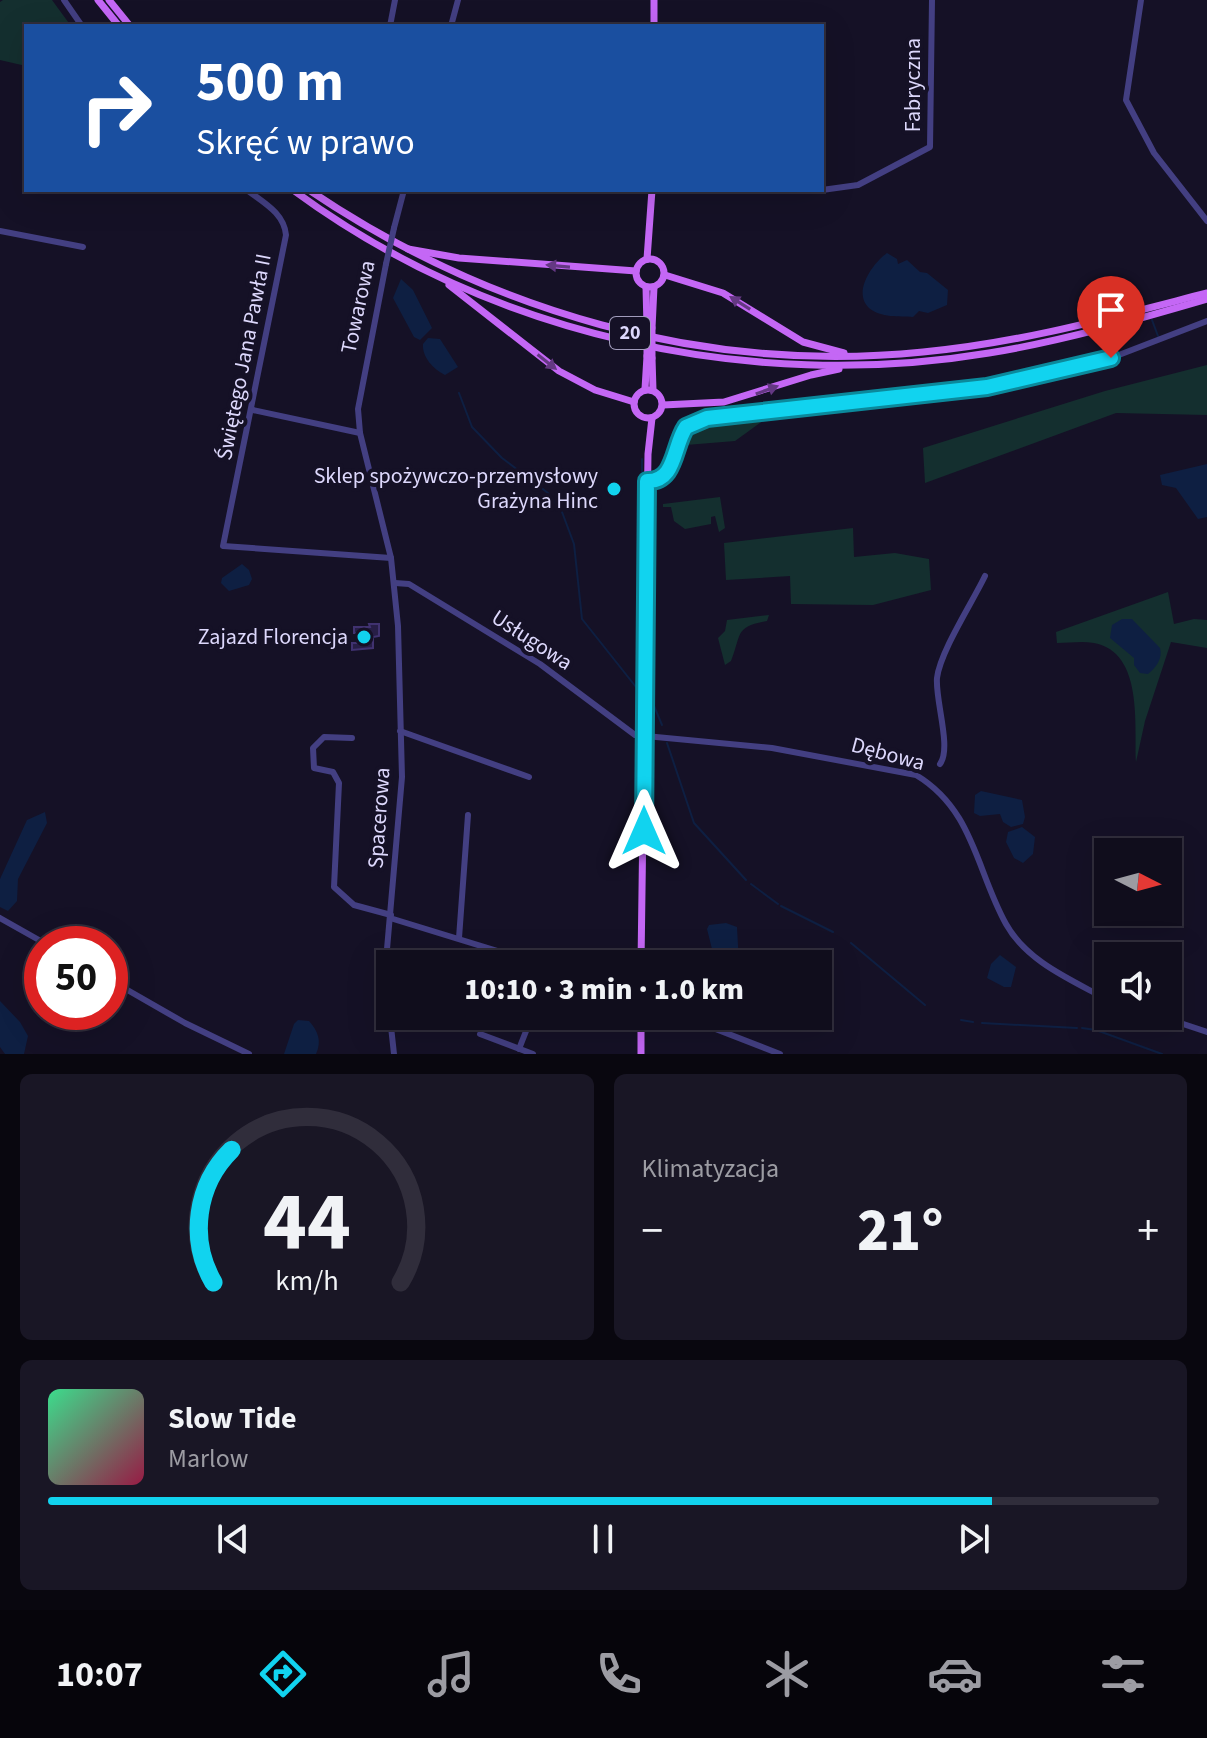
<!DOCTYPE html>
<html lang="pl">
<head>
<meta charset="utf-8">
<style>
  body { margin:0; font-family:"Source Sans 3",sans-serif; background:#191625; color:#f1f3f6; height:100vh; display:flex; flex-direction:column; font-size:30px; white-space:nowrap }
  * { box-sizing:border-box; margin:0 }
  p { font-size:26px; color:#9c9ca3 }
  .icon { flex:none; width:44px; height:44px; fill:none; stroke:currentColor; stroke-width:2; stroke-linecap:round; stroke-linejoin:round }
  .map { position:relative; height:1054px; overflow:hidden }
  .details { display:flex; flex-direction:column; gap:20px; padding:20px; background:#09070f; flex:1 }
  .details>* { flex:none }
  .top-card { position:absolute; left:24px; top:24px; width:800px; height:168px; border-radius:0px; box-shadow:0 8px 32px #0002,0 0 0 2px #302d3b; background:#1a4fa0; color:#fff; overflow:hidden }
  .needle { width:52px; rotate:96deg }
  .tools { position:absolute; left:1094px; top:838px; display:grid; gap:16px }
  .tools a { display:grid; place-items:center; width:88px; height:88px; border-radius:0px; background:#100d1c; box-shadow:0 8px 32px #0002,0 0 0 2px #302d3b; font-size:40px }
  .speed { position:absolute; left:24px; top:926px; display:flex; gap:16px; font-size:40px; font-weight:700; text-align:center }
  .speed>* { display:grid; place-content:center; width:104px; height:104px; border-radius:50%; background:#100d1c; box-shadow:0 8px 32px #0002,0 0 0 2px #302d3b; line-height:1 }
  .speed .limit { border:12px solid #d22; background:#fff; color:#111 }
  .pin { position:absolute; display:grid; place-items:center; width:68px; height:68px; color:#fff; margin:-82px -34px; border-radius:50% 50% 50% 0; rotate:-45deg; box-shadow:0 0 8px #0007 }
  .pin .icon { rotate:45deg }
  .me { position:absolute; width:88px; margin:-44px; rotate:0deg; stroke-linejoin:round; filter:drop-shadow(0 0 6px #0008) }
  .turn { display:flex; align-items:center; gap:28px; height:168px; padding:0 40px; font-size:36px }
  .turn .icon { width:104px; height:104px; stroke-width:2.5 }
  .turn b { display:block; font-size:56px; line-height:68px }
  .big { font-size:60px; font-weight:800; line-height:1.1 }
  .details .tile { flex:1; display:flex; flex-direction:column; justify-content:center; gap:12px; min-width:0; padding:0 28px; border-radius:12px; background:#191625 }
  .details .dial { align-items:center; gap:0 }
  .dial svg { height:208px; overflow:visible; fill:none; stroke:#302d3b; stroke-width:7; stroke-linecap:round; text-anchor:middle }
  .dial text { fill:#f1f3f6; stroke:none }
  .song { display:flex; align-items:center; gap:24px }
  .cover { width:96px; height:96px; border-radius:12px; background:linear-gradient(135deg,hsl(150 70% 55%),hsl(340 70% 35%)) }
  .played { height:8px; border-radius:4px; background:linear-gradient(90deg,#11d3ef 85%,#302d3b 85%) }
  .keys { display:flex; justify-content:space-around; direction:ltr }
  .heat { display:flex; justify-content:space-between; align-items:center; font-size:44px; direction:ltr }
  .details .tiles { flex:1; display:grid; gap:20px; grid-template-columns:1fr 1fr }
  .tile:last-child { grid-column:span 2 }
  .trip { position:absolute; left:376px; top:950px; width:456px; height:80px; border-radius:0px; background:#100d1c; box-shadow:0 8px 32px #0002,0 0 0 2px #302d3b; font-weight:800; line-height:80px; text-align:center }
  .menu { display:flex; height:128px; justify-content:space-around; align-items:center; background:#06050b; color:#9c9ca3 }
  .menu .icon { width:56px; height:56px }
  .menu .selected { color:#11d3ef }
  .menu b { font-size:36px; color:#f1f3f6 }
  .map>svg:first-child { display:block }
</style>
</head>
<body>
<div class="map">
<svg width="1207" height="1054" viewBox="0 0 1207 1054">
  <rect width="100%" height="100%" fill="#151126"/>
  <g fill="#142f2f">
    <path d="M3,0H52L71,26H26V66L0,60V2Z"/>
    <path d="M1207,365V415L1116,413L925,483L923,448L1105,391Z"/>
    <path d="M764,420L735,441L686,445L695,428Z"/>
    <path d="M720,497L725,528L719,532L715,516L711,517V524L685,529L674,521L671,507H663V504Z"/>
    <path d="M853,528L854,557L895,553L929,559L931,590L873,605L791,604L790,576L726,580L724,543Z"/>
    <path d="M1168,592L1174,624L1194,619L1207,620V648L1171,642L1145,721L1136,762C1134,727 1144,652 1094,643C1082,641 1069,643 1057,643L1056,632Z"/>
    <path d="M769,615L767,621C734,627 742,634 731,661L725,665L718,638L725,631L727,620Z"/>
  </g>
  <g fill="#0e1f42">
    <path d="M887,253L897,259L898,264L907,260L920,272L927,273L948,290L947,305L928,313L919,311L913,317C899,316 881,318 869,308C852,292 873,263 887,253Z"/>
    <path d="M401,279L413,290L432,328L420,340L414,337L393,298Z"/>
    <path d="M428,338L440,339L458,367L445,375C433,369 422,357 423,344Z"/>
    <path d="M1207,464V517L1198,519L1176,488L1162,485L1160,475Z"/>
    <path d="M242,564L249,570L252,579L249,585L229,591L221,583L222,578Z"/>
    <path d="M1122,619H1132L1160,648C1163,658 1156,668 1148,674L1140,673L1134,665V658L1110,638L1112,625Z"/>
    <path d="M981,791L1022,800L1025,817L1023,824L1011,827L1003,822L1000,814L980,816L974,813L975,795Z"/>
    <path d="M45,812L47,823L18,879L17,901L8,911L0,907V879L27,820Z"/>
    <path d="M1022,827L1035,837L1033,854L1023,863L1014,858L1006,842L1008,832Z"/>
    <path d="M726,923L737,927L739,964H707L712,949L707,929L709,925Z"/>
    <path d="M1000,955L1016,967L1011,987H1004L987,978L991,964Z"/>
    <path d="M0,1001L20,1022L28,1036L24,1054H5L0,1047Z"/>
    <path d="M298,1020L309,1021C318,1031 322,1041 316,1054H284L294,1024Z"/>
  </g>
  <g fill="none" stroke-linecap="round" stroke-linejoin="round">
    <g stroke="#0e1f42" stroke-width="2">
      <path d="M1152,320L1158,336"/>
      <path d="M459,393L472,427L502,458L548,493L562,512L574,544L582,619L636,687"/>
      <path d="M642,476V459"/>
      <path d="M641,514L642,486"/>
      <path d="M640,562L641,524"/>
      <path d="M649,694L662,725"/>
      <path d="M667,743L694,823L746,880"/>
      <path d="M751,884L778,904"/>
      <path d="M781,906L833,932"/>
      <path d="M851,943L925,1005"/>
      <path d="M961,1020L973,1022"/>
      <path d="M982,1023L1077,1028"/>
      <path d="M1082,1028L1096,1030L1162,1054"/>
    </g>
  </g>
  <path fill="#271e46" stroke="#403270" stroke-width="2" d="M369,624H379V636L373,637V648L352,650V643H361V633H354V627H370Z"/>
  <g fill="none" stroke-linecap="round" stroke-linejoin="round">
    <g stroke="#433f82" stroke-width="6">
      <path d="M64,0L82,26"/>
      <path d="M1141,0L1126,100L1154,153L1207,221"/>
      <path d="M390,26L395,0"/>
      <path d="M451,26L458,0"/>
      <path d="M247,190C264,203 284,213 286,235L223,546L391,558"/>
      <path d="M822,190L858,185L930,147L932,0"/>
      <path d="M394,228L404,190"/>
      <path d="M0,231L83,247"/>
      <path d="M386,264L358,409L360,433L391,558L398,626L402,777L385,972L394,1054"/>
      <path d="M253,410L360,433"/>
      <path d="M647,481C682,482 669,433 696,420L946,393L1029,380L1111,358L1207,321"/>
      <path d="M395,583L409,584L540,664L635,735L772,748L916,775C974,810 976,870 1006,924C1027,962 1072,980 1108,1000"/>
      <path d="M400,731L529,777"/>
      <path d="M352,738L324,737L313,748L314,768L333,772L339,783L334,887L354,905L391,915"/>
      <path d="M940,764C952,748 935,700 937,678C940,652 972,603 985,576"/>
      <path d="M0,918L46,944"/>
      <path d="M390,918L540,964"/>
      <path d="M459,938L468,815"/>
      <path d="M110,980L185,1023L249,1054"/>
      <path d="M682,1016L780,1054"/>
      <path d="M1159,1016L1207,1032"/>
      <path d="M480,1034L533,1054"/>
      <path d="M519,1049L532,1016"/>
    </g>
    <g stroke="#c467f5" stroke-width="7">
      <path d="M98,0L119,26"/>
      <path d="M109,0L130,26"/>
      <path d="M654,26V0"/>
      <path d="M293,190C490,335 749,393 989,353C1063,341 1135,320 1207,299"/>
      <path d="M309,190C490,312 704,374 923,352C1020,343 1113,317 1207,293"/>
      <path d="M408,249L459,258L636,271"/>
      <circle cx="650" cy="273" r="14"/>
      <path d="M647,259L652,190"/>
      <path d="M665,275L723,293L803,342L844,353"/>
      <path d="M449,285L559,371L595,390L634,402"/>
      <path d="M646,287L647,327"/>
      <path d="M652,328L654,287"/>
      <path d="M652,358L653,390"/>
      <path d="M645,389L647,356"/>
      <circle cx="648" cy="404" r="14"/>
      <path d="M663,405L724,402L811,375L839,369"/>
      <path d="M641,964L648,454L652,418"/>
      <path d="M641,1016V1054"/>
    </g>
    <path stroke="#433f82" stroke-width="6" d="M386,264L394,228"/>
    <g stroke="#c467f5" stroke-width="7">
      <path d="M647,356V327"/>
      <path d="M652,358V328"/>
    </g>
  </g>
  <defs><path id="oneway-solid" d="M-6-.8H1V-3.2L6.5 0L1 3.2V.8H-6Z" transform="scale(2)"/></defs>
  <g fill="#643883">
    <use href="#oneway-solid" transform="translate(558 266) rotate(-175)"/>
    <use href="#oneway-solid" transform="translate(740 303) rotate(-148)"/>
    <use href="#oneway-solid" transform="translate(547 362) rotate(38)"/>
    <use href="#oneway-solid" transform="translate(767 390) rotate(-20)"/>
  </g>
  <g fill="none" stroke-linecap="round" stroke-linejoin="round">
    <defs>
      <path id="route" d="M644,831L647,481C676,482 673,446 686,427L707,418L987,387L1111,358"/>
    </defs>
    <use href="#route" stroke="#0b899b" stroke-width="20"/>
    <use href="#route" stroke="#11d3ef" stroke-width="14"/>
  </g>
  <g fill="#11d3ef" stroke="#151126" stroke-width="3">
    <circle cx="614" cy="489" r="8"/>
    <circle cx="364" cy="637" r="8"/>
  </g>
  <g text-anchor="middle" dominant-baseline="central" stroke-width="8" stroke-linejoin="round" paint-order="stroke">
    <rect fill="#151126" stroke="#a19cbc" stroke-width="2" x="610" y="317" width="40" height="32" rx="6"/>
    <g font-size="20" font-weight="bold" fill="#ddd8fc">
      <text x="630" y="333">20</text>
    </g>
    <g font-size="22" fill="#ddd8fc" stroke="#151126">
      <text transform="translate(913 85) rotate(-90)">Fabryczna</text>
      <text transform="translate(358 307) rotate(-78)">Towarowa</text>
      <text transform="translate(244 357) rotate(-79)">Świętego Jana Pawła II</text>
      <text transform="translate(532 640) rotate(33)">Usługowa</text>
      <text transform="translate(888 754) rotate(15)">Dębowa</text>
      <text transform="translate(379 818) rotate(-86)">Spacerowa</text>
    </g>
    <g font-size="22" fill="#ddd8fc" stroke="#151126" text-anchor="end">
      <text x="598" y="476">Sklep spożywczo-przemysłowy<tspan x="598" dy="25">Grażyna Hinc</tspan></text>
      <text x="348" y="637">Zajazd Florencja</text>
    </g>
  </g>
</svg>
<div class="tools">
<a><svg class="needle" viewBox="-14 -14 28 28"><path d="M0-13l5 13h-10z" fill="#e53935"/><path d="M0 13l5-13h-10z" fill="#9c9ca3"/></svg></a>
<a><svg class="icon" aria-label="sound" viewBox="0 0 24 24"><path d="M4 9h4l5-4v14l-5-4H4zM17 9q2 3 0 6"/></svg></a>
</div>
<div class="speed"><div class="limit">50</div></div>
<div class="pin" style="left:1111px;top:358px;background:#d93025"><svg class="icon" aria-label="arrive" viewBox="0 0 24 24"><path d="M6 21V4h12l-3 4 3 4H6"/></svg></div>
<svg class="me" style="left:644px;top:831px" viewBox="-20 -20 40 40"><path d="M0-17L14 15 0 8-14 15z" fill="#11d3ef" stroke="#fff" stroke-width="4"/></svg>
<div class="trip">10:10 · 3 min · 1.0 km</div>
<div class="top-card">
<div class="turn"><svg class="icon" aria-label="right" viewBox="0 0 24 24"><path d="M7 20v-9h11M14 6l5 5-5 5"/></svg><div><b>500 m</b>Skręć w prawo</div></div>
</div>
</div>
<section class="details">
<div class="tiles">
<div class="tile dial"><svg viewBox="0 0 100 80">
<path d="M14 69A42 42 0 1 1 86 69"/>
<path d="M14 69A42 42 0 0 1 21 18" stroke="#11d3ef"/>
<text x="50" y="56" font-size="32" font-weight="700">44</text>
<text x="50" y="72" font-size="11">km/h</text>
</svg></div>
<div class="tile"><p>Klimatyzacja</p>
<div class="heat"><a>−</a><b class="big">21°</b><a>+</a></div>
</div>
<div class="tile">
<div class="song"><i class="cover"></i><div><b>Slow Tide</b><p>Marlow</p></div></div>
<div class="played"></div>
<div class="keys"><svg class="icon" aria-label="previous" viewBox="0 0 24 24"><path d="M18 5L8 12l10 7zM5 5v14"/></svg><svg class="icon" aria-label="pause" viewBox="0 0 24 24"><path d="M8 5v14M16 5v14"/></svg><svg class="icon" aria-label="next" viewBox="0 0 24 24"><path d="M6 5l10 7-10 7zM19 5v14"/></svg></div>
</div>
</div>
</section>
<nav class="menu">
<b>10:07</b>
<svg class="icon selected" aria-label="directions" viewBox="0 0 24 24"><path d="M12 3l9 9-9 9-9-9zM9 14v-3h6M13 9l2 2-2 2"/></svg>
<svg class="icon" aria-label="music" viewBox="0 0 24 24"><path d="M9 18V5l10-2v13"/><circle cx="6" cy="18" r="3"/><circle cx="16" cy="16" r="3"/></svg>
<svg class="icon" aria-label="phone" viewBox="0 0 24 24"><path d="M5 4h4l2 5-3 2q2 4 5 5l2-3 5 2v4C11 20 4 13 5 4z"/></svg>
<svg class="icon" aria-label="climate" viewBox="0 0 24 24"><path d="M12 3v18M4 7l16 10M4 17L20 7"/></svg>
<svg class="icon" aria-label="car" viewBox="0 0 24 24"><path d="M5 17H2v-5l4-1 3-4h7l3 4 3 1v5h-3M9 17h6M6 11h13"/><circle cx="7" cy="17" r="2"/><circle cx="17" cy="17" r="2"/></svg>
<svg class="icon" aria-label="filters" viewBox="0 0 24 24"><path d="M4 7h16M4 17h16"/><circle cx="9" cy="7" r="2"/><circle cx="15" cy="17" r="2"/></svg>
</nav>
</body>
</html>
